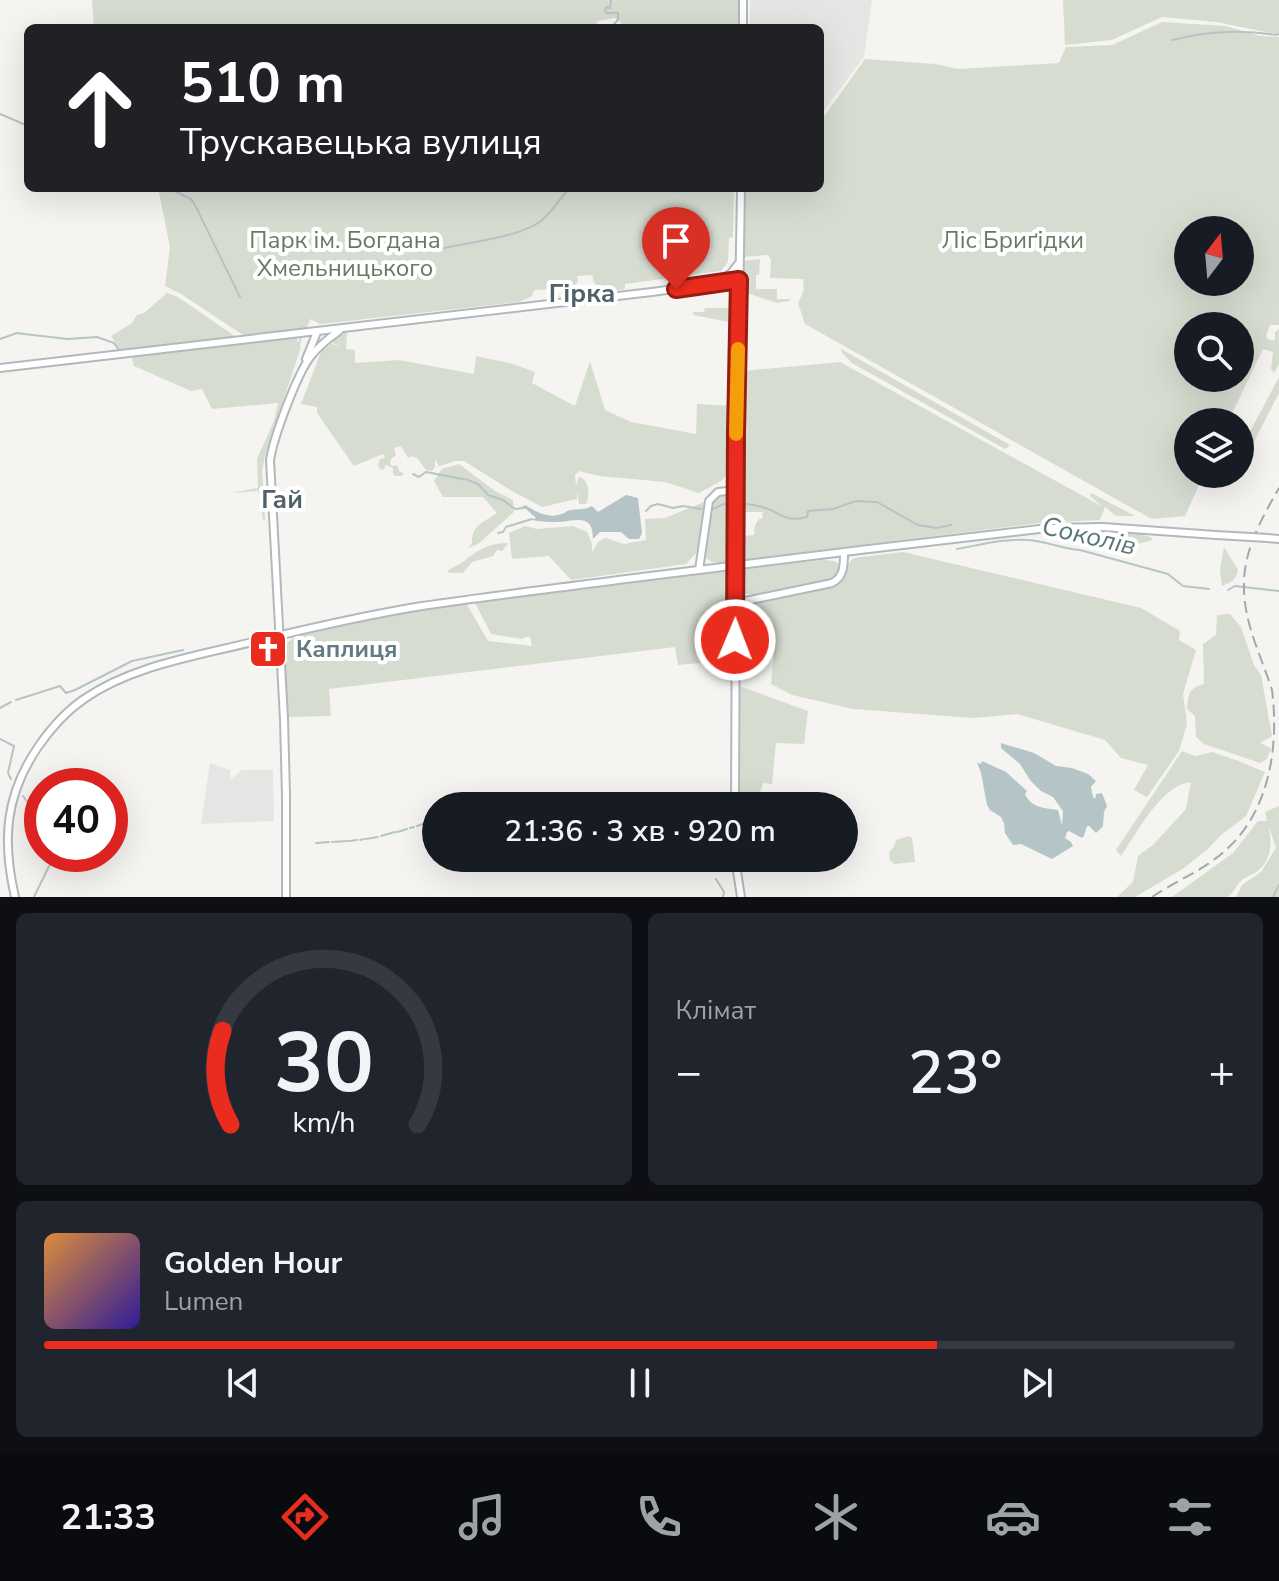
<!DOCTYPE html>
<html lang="uk">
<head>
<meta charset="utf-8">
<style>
  body { margin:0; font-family:"Nunito Sans",sans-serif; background:#20242c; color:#f1f3f6; height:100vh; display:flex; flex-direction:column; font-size:30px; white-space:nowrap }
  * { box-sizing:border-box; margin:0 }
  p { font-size:26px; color:#9ea1a6 }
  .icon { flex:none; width:44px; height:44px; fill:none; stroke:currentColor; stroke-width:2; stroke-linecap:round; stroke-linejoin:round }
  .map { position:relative; height:897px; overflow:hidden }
  .drawer { display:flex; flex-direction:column; gap:16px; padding:16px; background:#0d0f14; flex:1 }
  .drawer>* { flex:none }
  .hud { position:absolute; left:24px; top:24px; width:800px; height:168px; border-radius:12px; box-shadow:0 8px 32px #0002; background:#202124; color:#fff; overflow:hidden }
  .needle { width:52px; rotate:16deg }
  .buttons { position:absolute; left:1174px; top:216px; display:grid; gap:16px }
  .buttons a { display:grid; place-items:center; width:80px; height:80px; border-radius:50%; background:#171b24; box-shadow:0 8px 32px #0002; font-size:40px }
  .speed { position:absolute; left:24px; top:768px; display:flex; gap:16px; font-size:40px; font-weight:700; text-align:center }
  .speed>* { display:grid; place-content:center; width:104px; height:104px; border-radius:50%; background:#171b24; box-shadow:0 8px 32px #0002; line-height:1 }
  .speed .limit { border:12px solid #d22; background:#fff; color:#111 }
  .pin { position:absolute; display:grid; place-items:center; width:68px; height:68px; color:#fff; margin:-82px -34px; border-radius:50% 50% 50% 0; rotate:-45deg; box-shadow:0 0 8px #0007 }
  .pin .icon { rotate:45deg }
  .me { position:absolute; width:88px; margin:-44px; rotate:1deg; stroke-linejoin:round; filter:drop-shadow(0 0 6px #0008) }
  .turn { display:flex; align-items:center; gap:28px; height:168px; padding:0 24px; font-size:36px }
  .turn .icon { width:104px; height:104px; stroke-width:2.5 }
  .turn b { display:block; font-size:56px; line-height:68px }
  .big { font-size:60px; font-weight:600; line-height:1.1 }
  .drawer .tile { flex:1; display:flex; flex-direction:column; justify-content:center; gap:12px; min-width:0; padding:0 28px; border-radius:12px; background:#20242c }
  .drawer .dial { align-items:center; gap:0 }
  .dial svg { height:208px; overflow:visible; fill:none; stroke:#363941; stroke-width:7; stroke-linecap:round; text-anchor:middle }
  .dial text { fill:#f1f3f6; stroke:none }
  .song { display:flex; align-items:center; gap:24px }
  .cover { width:96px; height:96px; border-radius:12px; background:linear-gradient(135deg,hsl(30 70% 55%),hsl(250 70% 35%)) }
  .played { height:8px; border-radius:4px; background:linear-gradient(90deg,#e92c1d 75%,#363941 75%) }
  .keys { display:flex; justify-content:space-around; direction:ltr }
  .heat { display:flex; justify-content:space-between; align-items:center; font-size:44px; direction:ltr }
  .drawer .tiles { flex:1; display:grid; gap:16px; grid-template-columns:1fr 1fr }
  .tile:last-child { grid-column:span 2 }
  .trip { position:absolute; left:422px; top:792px; width:436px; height:80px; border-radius:40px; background:#171b24; box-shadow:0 8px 32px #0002; font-weight:600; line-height:80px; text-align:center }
  .tab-bar { display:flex; height:128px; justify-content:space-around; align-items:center; background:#090b0e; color:#9ea1a6 }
  .tab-bar .icon { width:56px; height:56px }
  .tab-bar .selected { color:#e92c1d }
  .tab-bar b { font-size:36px; color:#f1f3f6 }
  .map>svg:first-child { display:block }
</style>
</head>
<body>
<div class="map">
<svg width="1279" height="897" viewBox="0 0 1279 897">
  <rect width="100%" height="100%" fill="#f5f4f0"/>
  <g fill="#e5e6e4">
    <path d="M750,0H872L864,57L820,116V28H750Z"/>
    <path d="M210,763L230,770L231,779L242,770H273L274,821L201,824Z"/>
  </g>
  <g fill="#d7dcd1" fill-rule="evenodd">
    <path d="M92,0H739L738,28H622L621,22L615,18L597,21L596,28H94Z"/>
    <path d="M1063,0H1279V33L1276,34L1216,22L1162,17L1112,40L1065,45Z"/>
    <path d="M1162,22L1226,26L1260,36L1279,37V325H1270L1266,336L1269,340H1275V332L1279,329V364L1274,373L1271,369L1273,352L1263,349L1228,422H1188V474H1204L1185,516L1153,519L1148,517L805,324L798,303L804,290L803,279L770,278L771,260L768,255L744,257L745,188H820V118L825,115L865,59L935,64L958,69L1059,63L1066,47L1112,45ZM1188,230H1240V282H1188ZM1188,326H1240V378H1188Z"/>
    <path d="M158,188H734L733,237L729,238L728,262L721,271L625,284V289L601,293L594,282L592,275L577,276L578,282L572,288L534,290L532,296L519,302L320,324L310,319L306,330L246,337L181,294L165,286L170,247Z"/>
    <path d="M760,259L759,275H756V289H777V299H790L789,301L777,303L741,291L742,261Z"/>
    <path d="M167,293L178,297L236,337L120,350L111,336L132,323L137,315L144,313Z"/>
    <path d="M705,308H736L735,323L693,315V312H704Z"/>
    <path d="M347,332L346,349L355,350V363L399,360L474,374L476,356L513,364L535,372L532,383L575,406L590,361L605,410L631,422L696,434L697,404L733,406L732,471L721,481L699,493L665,482L599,476L579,471L575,475L576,486L579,477C590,480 590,495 586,504H579L577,490V499L542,507L512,491L464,461H456L439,466L435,459V467L432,471L426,470L417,458L411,456L408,458L401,446L394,448L396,455L391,459L390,464L392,466L397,465L399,471L404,474L402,476H395L393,474V468L386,465L384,469L381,470L378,466L380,459L385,458L383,454L354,466L317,413V407L301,404L321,352L331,344L341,346L332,343L333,340Z"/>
    <path d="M296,337L298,343L300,337L302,338L300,345L301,347L265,456L262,471L265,520H263L258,491L231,493L258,488L257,459L274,421L278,403L212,409L202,389L191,391L134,366L132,357Z"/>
    <path d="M841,349L1010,445L1005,449L852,363L842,353Z"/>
    <path d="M840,362L1103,507L1090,496L1091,493L1135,516H1116L1105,507L1100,520L1040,523L740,560L739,536L754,535L755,525L759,519H762L763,512H747L739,516L743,371Z"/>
    <path d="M1279,377V393L1240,469V446L1252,428Z"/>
    <path d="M459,464L495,491L513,500L514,512L478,544L468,548L472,543C471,525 485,522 497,513L483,497H443L434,481L442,469Z"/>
    <path d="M723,494L730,496L734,508V561C723,562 711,566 705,556L710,507L716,497Z"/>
    <path d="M704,502L697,552L686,564L571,580L549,556L512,559L509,533L525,526L537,529L573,526L587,532L592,544V552L598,542L605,538L624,544L646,540L645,519L665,518Z"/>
    <path d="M1123,533L1142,534L1152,538V540C1138,545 1121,548 1108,541L1107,535Z"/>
    <path d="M506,543L508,544L502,551L497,550L493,556L472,562L463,573H450L447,571C452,567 458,566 464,561C479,550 486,544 506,543Z"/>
    <path d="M1224,547L1238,570C1236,580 1232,582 1222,586L1220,570Z"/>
    <path d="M903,552L1141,608L1180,631L1179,640L1196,650L1183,694L1187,724L1179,751L1147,797L1134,790L1148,765L1121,758L1105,740L1017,714L974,718L853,709L792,695L771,684L775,640L741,639C740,620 742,610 759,601L838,585C847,577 845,564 854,558Z"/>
    <path d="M824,560L835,561L841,566L837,578L757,596L744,593L741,587L740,569Z"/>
    <path d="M730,570L732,660L678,665L675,647L329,689L331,716L287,717L283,653L288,642L295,637L413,610L466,603L488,641L532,646L530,637H525L522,639L491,634L475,603Z"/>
    <path d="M1230,614L1241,627L1254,665L1261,675L1272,736L1260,743L1271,748L1267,759L1260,763L1204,744L1196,737L1195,716L1187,709C1189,693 1188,689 1204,684L1203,644L1216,635L1217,615Z"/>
    <path d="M742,687L808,711L804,744L776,743L772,784L763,783L759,796L737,793L738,689Z"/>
    <path d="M1182,751L1195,756L1212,752L1236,760L1265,772L1246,816L1220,836L1208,849L1184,868L1135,897H1117L1133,882L1138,856L1153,845L1186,809L1191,782C1161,785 1137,833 1121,856L1116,850Z"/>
    <path d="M1279,806V897H1236L1242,885L1261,872L1276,848L1269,827C1271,844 1273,857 1258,871C1253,875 1246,876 1241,881C1235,887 1234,892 1228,897H1172L1233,853L1258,821H1267L1265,812Z"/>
    <path d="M909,836L912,838L915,862L894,864L893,862L890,861L889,852L894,847L896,840Z"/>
  </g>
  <g fill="#b5c5c7">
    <path d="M626,495L638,498L642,533L639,539H629L621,532H600L593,539C593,513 576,521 559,522C550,522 541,522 532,520L536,518L526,509L521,508L525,505C536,512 549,519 561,514C564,514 565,512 567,511C576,508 583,511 592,506L598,512Z"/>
    <path d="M1001,743L1034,753L1056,766L1072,768L1088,774L1096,781L1091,787L1093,797L1095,799L1096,794L1102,793L1107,806L1104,812L1103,826L1096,833L1089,826H1087L1084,836L1082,838L1069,831L1067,832L1065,838L1071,842L1073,846L1052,859L1021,844L1013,845L1005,833L1004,823L1001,817L990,810L987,805L981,773L977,762L981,764L982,761L1006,772L1027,791L1025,794C1031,808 1045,808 1058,810L1062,825L1063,811L1053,797L1041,791L1030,780L1020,764L1001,748Z"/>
  </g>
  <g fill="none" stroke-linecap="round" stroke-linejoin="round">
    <g stroke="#b5c5c7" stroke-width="2">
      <path d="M611,0L610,8L606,7L605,11L607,13H618V20L612,26V28"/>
      <path d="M1172,40C1208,31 1240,29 1276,35L1279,34"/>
      <path d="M0,114L28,126"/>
      <path d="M168,188L191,199L195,205L240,297"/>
      <path d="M439,249C466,243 520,237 541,221C552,212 560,198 570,188"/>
      <path d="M0,339L17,333L24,334L68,339L97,337L114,343L119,350"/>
      <path d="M413,474L419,477L426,472L468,480L478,484L488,495L503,500L515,509L523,508"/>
      <path d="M747,504C754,505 761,506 768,509C784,516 788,522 807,517L808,511L833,509L856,501L877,502L918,525L937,528L951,525"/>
      <path d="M713,509L728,502"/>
      <path d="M646,511L651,506L658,504L673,508L683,506L701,509"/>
      <path d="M498,533L503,532L506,527L532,519"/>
      <path d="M957,549C980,545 1005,538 1028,540C1046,541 1062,549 1080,550L1168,574L1183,586L1209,589"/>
      <path d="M1228,590L1235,586L1279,591"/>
      <path d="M16,700L60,686L66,693L75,690L132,661L183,650"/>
      <path d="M0,708L11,702"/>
      <path d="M0,739L14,746L8,773L11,779"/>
      <path d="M23,796L42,822"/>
      <path d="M476,806L488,801"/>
      <path d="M33,809L42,803"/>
      <path d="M426,823L436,820"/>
      <path d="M417,826L423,824"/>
      <path d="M410,828L414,827"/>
      <path d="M397,832L407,829"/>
      <path d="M381,836L395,832"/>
      <path d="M366,839L378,837"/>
      <path d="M360,840L364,839"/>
      <path d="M350,841L357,840"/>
      <path d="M332,842L348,841"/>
      <path d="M316,843L329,842"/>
      <path d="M716,879L724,892L723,897"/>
      <path d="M34,897L55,854"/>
      <path d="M1273,897L1279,885"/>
    </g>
    <defs>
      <g id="secondary">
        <path d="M743,28V0"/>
        <path d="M720,281L731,273L738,264"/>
        <path d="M306,359L317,332"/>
        <path d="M0,368L652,292L739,280"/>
        <path d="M1268,538L1279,539"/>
        <path d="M735,555L741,188"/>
        <path d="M699,570L709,501L718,492L736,490"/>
        <path d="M736,603L832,583C844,577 844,565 844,553"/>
        <path d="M735,806L736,576"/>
        <path d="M735,858L741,897"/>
        <path d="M15,897C2,841 5,795 38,747C51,728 65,712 84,699C133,665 198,656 256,641C310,628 366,615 422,606C490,596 558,588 626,579C767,561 907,544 1048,528L1103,527L1216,535"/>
        <path d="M286,897V795L284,719L270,460C274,436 297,374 311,356C319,346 329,338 339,331"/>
      </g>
    </defs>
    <use href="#secondary" stroke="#b2b9bc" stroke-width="10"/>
    <use href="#secondary" stroke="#fff" stroke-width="6"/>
    <path stroke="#a0a9ad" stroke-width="2" stroke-dasharray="12 6" stroke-linecap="butt" d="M1152,897C1177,880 1207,869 1229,847C1270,808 1279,745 1272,690C1261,655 1243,622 1244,584C1244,549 1262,518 1279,488"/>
    <defs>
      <g id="secondary-bridge">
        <path d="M1216,535L1268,538"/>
        <path d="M735,555L736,576"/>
      </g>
    </defs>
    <use href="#secondary-bridge" stroke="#b2b9bc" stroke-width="10" stroke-linecap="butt"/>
    <use href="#secondary-bridge" stroke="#fff" stroke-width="6"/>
  </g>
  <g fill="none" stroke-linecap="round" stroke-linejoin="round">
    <defs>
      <path id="route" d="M676,289L739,280L736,432L735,640"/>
    </defs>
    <use href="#route" stroke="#971d13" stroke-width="20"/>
    <use href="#route" stroke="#e92c1d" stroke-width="14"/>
    <path stroke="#f59e0b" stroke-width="14" d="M736,434L738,349"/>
  </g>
  <defs>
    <symbol id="church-square" viewBox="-11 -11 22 22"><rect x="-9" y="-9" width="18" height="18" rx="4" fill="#e92c1d" stroke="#fff"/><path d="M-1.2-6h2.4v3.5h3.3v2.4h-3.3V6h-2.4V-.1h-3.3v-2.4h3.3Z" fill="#fff"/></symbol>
  </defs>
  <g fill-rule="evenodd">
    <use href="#church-square" x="246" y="627" width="44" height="44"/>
  </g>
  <g text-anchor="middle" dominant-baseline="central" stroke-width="8" stroke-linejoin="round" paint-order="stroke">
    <g font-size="24" fill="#6a7a62" stroke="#fff">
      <text x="345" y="240">Парк ім. Богдана<tspan x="345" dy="28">Хмельницького</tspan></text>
      <text x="1013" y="240">Ліс Бриґідки</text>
    </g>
    <g font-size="24" font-weight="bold" fill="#637983" stroke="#fff" text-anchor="start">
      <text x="296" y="649">Каплиця</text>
    </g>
    <g font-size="26" font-weight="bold" fill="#516168" stroke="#fff">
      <text x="582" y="293">Гірка</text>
      <text x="282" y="499">Гай</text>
    </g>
    <g font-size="26" font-style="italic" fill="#597679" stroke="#fff">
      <text transform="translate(1089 536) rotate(13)">Соколів</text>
    </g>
  </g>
</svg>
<div class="buttons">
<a><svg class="needle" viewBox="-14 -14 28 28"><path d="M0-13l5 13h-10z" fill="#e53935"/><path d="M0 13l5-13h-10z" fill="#9ea1a6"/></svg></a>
<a><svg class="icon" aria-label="search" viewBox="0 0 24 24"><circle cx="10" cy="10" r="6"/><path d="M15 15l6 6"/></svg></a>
<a><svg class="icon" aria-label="layers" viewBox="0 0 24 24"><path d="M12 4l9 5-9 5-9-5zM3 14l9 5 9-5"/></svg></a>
</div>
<div class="speed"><div class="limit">40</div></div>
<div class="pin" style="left:676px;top:289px;background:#d93025"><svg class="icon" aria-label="arrive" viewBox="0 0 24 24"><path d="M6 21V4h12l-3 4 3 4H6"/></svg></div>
<svg class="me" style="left:735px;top:640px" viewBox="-20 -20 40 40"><circle r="17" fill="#e92c1d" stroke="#fff" stroke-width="3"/><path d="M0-11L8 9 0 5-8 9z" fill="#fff"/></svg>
<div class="trip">21:36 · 3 хв · 920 m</div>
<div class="hud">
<div class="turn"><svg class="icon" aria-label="ahead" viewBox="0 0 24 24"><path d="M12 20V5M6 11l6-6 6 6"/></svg><div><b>510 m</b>Трускавецька вулиця</div></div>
</div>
</div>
<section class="drawer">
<div class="tiles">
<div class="tile dial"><svg viewBox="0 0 100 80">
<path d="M14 69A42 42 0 1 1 86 69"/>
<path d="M14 69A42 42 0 0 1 11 33" stroke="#e92c1d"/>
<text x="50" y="56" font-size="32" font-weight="700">30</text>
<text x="50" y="72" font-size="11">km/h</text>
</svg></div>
<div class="tile"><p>Клімат</p>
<div class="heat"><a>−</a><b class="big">23°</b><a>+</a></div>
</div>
<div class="tile">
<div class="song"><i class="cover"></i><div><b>Golden Hour</b><p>Lumen</p></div></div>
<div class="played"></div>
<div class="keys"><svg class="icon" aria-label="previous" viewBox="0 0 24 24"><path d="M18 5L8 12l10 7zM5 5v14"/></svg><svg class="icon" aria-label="pause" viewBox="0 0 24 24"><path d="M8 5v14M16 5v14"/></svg><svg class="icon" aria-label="next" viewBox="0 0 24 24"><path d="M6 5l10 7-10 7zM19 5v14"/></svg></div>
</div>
</div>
</section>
<nav class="tab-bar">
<b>21:33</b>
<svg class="icon selected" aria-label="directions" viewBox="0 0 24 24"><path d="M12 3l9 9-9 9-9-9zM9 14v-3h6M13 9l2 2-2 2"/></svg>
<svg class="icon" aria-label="music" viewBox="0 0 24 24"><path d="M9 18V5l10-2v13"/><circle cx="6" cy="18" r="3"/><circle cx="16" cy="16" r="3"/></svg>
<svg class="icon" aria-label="phone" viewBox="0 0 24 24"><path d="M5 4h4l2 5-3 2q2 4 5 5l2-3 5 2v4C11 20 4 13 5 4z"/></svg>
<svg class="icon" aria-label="climate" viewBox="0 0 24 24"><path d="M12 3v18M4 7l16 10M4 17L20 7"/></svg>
<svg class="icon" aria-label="car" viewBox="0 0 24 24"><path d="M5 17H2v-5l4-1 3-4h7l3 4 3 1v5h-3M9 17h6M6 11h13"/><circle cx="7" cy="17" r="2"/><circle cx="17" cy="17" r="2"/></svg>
<svg class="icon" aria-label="filters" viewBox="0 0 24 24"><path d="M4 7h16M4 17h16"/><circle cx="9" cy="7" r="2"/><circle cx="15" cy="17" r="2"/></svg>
</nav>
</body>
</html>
